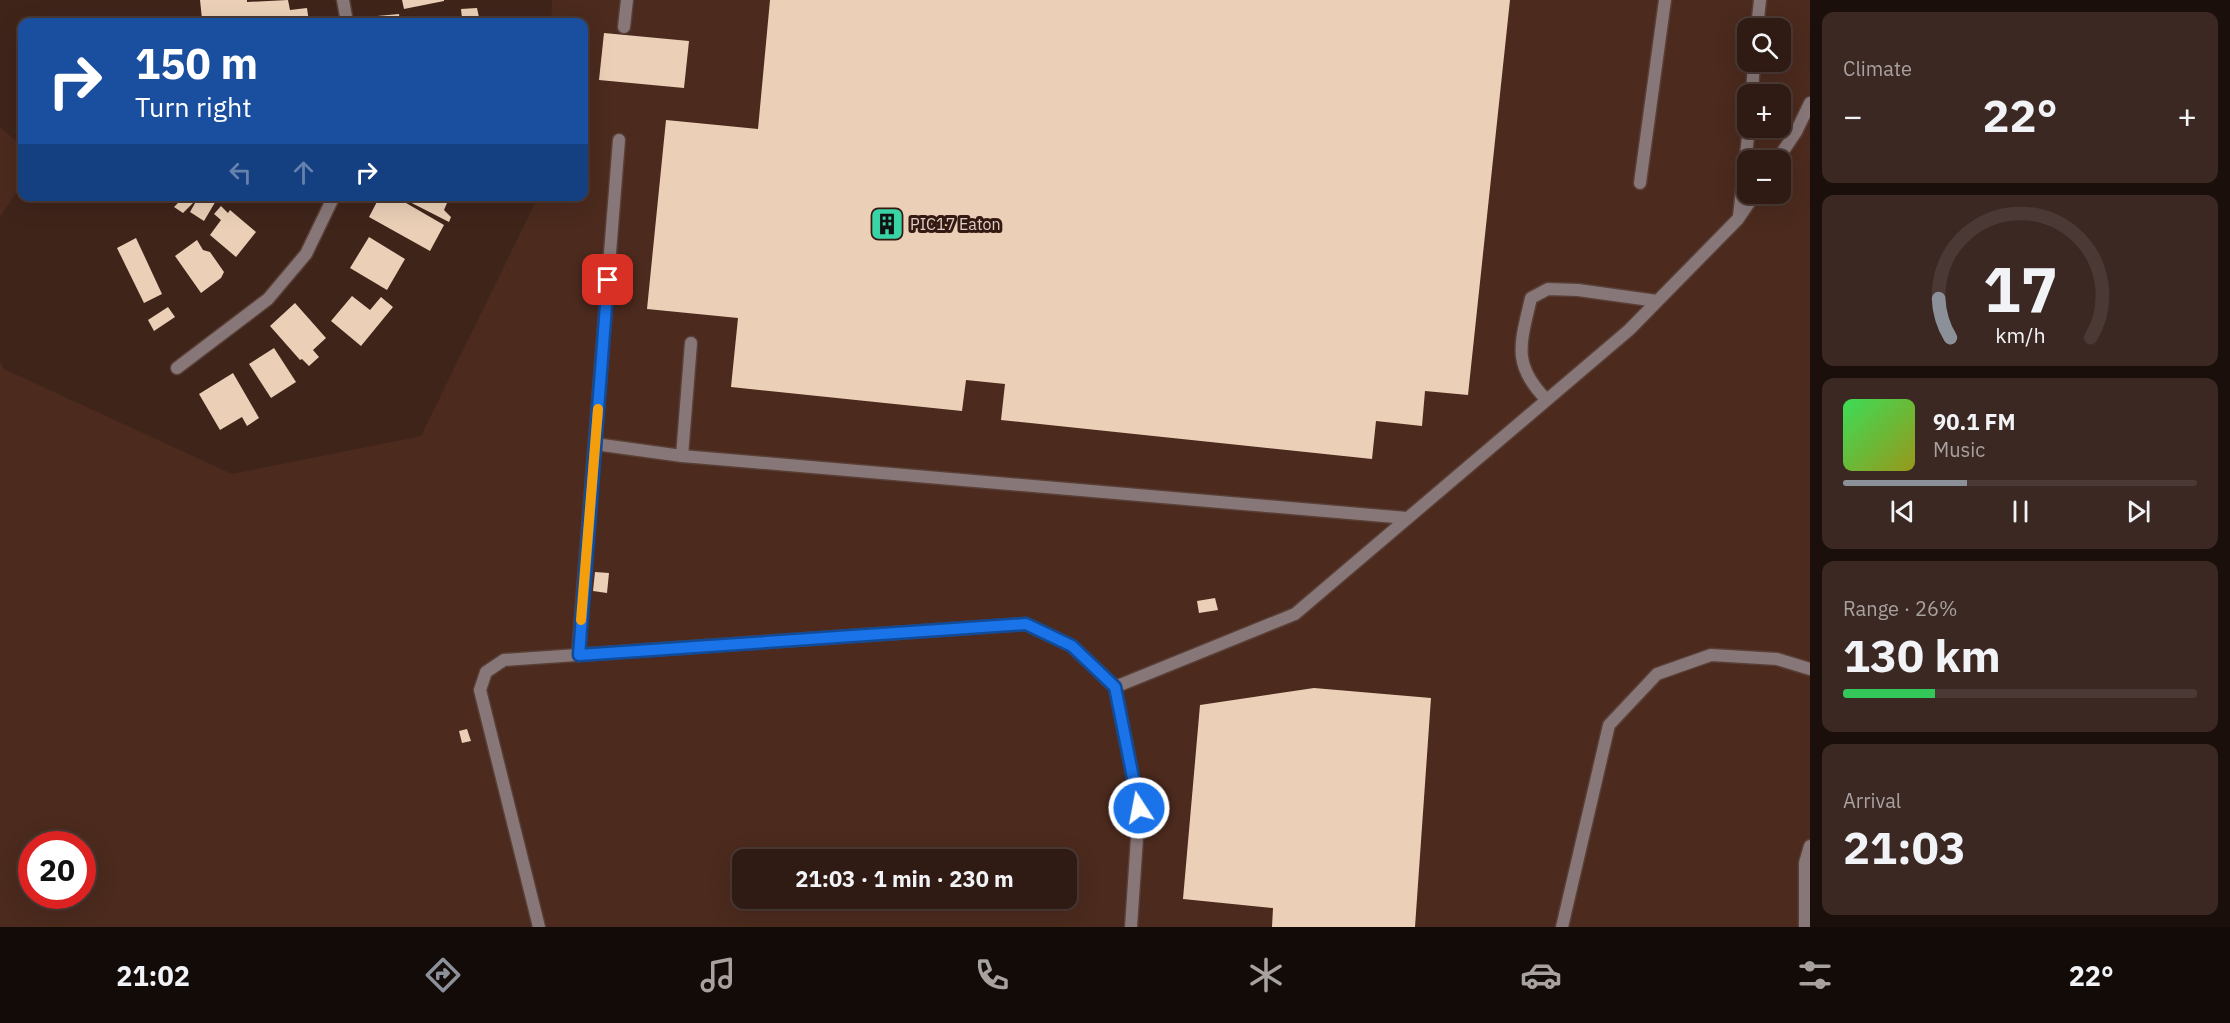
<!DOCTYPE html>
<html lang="en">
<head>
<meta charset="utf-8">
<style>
  body { margin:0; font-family:"IBM Plex Sans",sans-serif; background:#3b2822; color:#f1f3f6; height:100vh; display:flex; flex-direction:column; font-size:22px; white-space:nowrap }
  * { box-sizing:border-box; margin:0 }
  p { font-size:20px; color:#a7a1a0 }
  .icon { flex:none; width:33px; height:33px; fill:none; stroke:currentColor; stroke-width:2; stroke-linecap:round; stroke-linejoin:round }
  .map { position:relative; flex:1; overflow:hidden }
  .drawer { display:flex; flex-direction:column; gap:12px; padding:12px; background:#1a0f0b; width:420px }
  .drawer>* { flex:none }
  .top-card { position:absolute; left:18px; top:18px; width:570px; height:183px; border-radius:12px; box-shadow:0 6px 24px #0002,0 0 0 2px #4a3934; background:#1a4fa0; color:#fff; overflow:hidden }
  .controls { position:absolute; left:1737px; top:18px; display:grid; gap:12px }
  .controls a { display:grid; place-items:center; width:54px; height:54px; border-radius:12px; background:#2f1b14; box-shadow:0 6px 24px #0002,0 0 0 2px #4a3934; font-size:30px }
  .speed { position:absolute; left:18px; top:831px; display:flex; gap:12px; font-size:30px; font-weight:700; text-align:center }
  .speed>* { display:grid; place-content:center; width:78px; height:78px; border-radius:50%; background:#2f1b14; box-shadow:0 6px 24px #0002,0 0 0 2px #4a3934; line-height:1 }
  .speed .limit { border:9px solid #d22; background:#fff; color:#111 }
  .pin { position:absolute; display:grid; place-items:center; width:51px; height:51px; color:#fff; margin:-26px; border-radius:12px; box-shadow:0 3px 9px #0006 }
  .me { position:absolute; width:66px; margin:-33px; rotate:349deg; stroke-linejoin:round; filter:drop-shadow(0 0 4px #0008) }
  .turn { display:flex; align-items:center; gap:21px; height:126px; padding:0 18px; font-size:27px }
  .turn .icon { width:78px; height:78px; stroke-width:2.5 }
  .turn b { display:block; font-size:42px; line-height:51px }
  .lanes { display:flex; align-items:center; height:57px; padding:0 18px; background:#0003; justify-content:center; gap:30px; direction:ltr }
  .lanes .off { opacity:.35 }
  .big { font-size:45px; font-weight:700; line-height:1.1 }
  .drawer .widget { flex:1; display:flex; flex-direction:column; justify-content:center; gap:9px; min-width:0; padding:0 21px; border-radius:12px; background:#3b2822 }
  .drawer .dial { align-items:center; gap:0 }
  .dial svg { height:156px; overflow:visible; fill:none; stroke:#4a3934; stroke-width:7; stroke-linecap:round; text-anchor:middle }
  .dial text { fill:#f1f3f6; stroke:none }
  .song { display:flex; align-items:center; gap:18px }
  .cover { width:72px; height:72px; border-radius:9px; background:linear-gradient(135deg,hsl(130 70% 55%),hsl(60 70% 35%)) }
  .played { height:6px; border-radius:3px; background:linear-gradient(90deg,#8c9099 35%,#4a3934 35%) }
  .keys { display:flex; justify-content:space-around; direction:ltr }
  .heat { display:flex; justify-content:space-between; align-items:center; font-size:33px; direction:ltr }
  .charge { height:9px; border-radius:4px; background:linear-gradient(90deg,#34c759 26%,#4a3934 0) }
  .trip { position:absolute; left:732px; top:849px; width:345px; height:60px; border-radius:12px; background:#2f1b14; box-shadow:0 6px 24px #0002,0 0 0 2px #4a3934; font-weight:700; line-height:60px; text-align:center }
  .dock { display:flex; height:96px; justify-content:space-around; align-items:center; background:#130b08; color:#a7a1a0 }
  .dock .icon { width:42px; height:42px }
  .dock .on { color:#8c9099 }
  .dock b { font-size:27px; color:#f1f3f6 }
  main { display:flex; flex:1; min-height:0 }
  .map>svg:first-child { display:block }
</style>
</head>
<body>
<main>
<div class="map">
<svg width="1810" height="927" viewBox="0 0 1810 927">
  <rect width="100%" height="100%" fill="#3f241a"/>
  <g fill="#4c2a1e" fill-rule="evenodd">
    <path d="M552,0H1810V927H0V361L4,369L232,474L421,436L538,197L584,196V22H551ZM1748,28H1780V62H1748ZM1748,94H1780V128H1748ZM1748,160H1780V194H1748ZM32,844H82V896H32ZM742,860H1066V898H742Z"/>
    <path d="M0,127L22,146V184L0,217Z"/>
  </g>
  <g fill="#ebd0b7">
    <path d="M200,0H247V2L288,0L290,10L307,8L309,22H216L215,18L202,19Z"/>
    <path d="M402,0H444V1L404,9Z"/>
    <path d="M770,0H1510L1468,395L1425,391L1422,426L1376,421L1372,459L1001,420L1005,384L966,380L962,411L731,387L738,318L647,309L666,120L758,129Z"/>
    <path d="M477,8L480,22H475L474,16L462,18L461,9Z"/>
    <path d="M399,14L400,22H378L377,16Z"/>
    <path d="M604,33L689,41L684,88L599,80Z"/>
    <path d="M185,196H191L195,201L183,213L174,207Z"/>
    <path d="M199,196H213L217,199L204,221L190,212Z"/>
    <path d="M380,196H394L444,225L430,251L369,217Z"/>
    <path d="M398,196H450L444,210L451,217L449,222Z"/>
    <path d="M221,206L228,213L230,210L256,232L236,257L210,235L221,220L214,214Z"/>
    <path d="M369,237L405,259L387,290L350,268Z"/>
    <path d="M136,238L162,294L144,303L117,248Z"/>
    <path d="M197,240L203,250L210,252L224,272L221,278L201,293L175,256Z"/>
    <path d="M352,296L370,310L381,297L393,307L361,346L331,321Z"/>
    <path d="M295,303L326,338L313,350L319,357L309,366L302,359L300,360L270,326Z"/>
    <path d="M168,307L175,317L154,331L148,320Z"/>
    <path d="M274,348L296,382L271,398L249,364Z"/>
    <path d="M233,373L259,418L247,426L242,417L220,430L199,394Z"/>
    <path d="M595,572L609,573L607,593L593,591Z"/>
    <path d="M1215,598L1218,610L1199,613L1197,601Z"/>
    <path d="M1314,688L1431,698L1415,927H1272L1273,908L1183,899L1200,705Z"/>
    <path d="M467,729L471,741L462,743L459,731Z"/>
  </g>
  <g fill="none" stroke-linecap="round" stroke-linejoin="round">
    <defs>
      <g id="lane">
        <path d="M624,27L627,0"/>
        <path d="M1757,28L1760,0"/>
        <path d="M1752,94L1754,62"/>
        <path d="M1777,160L1796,132L1810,103"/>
        <path d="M1640,183L1665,0"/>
        <path d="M1739,216L1749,128"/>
        <path d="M1546,399C1511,364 1521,342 1531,298L1548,289L1578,290L1657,301"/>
        <path d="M595,444L682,456L1407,518"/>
        <path d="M682,456L691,343"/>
        <path d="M578,655L619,140"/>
        <path d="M1115,687L1295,614L1629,330L1738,219L1755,194"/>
        <path d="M539,927L480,690L486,672L504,660L1026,624L1072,646L1115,687L1139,808L1131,927"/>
        <path d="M1562,927L1609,725L1657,674L1711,655L1777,659L1810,669"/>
      </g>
      <g id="street">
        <path d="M343,0L347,22"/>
        <path d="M177,368L268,299L306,254L334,196"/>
        <path d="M1805,927V863L1810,846"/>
      </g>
    </defs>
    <use href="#lane" stroke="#593f36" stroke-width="15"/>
    <use href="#street" stroke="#593f36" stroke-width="15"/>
    <use href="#lane" stroke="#877778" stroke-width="12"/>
    <use href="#street" stroke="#877778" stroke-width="12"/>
  </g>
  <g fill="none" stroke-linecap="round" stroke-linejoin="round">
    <defs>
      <path id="route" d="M608,280L579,655L1026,624L1072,646L1115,687L1139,808"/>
    </defs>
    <use href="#route" stroke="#114b97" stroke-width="15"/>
    <use href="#route" stroke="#1a73e8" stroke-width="10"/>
    <path stroke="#f59e0b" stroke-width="10" d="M581,620L598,409"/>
  </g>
  <defs>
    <symbol id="building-square" viewBox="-11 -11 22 22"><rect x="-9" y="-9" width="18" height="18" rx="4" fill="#39d4a5" stroke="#341a11"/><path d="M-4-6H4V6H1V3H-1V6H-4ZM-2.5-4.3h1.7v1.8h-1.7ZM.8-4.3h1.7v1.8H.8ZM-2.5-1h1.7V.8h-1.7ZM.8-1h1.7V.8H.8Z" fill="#111"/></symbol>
  </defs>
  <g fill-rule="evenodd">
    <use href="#building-square" x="868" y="205" width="38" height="38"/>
  </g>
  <g text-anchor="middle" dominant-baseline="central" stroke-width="6" stroke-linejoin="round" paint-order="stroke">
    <g font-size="16" fill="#e0cdc7" stroke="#341a11" text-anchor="start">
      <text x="910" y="224">PIC17 Eaton</text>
    </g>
  </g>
</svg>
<div class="controls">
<a><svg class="icon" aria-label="search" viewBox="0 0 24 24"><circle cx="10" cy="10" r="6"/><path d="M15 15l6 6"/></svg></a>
<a>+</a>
<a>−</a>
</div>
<div class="speed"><div class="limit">20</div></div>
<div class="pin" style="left:608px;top:280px;background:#d93025"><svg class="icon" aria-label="arrive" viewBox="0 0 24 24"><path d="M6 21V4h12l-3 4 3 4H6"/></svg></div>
<svg class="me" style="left:1139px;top:808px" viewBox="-20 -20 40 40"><circle r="17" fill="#1a73e8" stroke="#fff" stroke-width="3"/><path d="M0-11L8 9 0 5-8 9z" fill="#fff"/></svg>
<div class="trip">21:03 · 1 min · 230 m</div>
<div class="top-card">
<div class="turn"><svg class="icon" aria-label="right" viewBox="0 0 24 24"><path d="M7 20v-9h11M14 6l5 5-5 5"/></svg><div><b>150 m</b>Turn right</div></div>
<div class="lanes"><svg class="icon off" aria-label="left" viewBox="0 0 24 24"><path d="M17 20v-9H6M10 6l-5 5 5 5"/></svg><svg class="icon off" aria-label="ahead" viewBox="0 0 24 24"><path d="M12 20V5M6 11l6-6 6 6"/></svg><svg class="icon" aria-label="right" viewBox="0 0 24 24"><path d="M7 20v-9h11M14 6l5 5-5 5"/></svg></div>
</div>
</div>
<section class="drawer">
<div class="widget"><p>Climate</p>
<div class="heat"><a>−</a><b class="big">22°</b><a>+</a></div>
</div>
<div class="widget dial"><svg viewBox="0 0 100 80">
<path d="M14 69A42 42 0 1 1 86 69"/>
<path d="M14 69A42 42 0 0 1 8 49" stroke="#8c9099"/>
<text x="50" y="56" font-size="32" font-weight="700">17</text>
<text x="50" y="72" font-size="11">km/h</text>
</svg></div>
<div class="widget">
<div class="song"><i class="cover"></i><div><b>90.1 FM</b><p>Music</p></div></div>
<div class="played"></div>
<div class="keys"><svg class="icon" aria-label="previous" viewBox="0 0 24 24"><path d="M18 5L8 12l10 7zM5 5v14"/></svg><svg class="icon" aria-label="pause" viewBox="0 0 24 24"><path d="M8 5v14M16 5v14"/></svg><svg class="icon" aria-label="next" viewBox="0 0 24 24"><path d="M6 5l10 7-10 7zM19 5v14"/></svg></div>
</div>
<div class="widget"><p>Range · 26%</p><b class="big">130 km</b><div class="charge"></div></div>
<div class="widget"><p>Arrival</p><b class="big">21:03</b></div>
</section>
</main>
<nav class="dock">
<b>21:02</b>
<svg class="icon on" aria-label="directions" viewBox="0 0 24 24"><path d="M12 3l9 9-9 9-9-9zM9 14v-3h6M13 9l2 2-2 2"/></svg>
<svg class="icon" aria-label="music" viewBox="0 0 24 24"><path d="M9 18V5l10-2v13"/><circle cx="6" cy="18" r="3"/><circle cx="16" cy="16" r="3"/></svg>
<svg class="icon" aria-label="phone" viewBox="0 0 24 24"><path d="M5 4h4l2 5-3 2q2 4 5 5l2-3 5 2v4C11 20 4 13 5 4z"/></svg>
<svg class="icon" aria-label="climate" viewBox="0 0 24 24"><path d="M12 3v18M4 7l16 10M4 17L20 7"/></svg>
<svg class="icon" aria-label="car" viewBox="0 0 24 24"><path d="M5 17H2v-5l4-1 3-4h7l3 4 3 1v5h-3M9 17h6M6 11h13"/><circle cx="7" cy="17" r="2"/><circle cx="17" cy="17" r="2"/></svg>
<svg class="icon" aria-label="filters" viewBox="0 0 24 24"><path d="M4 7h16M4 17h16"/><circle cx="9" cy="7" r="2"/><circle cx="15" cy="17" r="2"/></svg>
<b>22°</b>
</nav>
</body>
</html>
